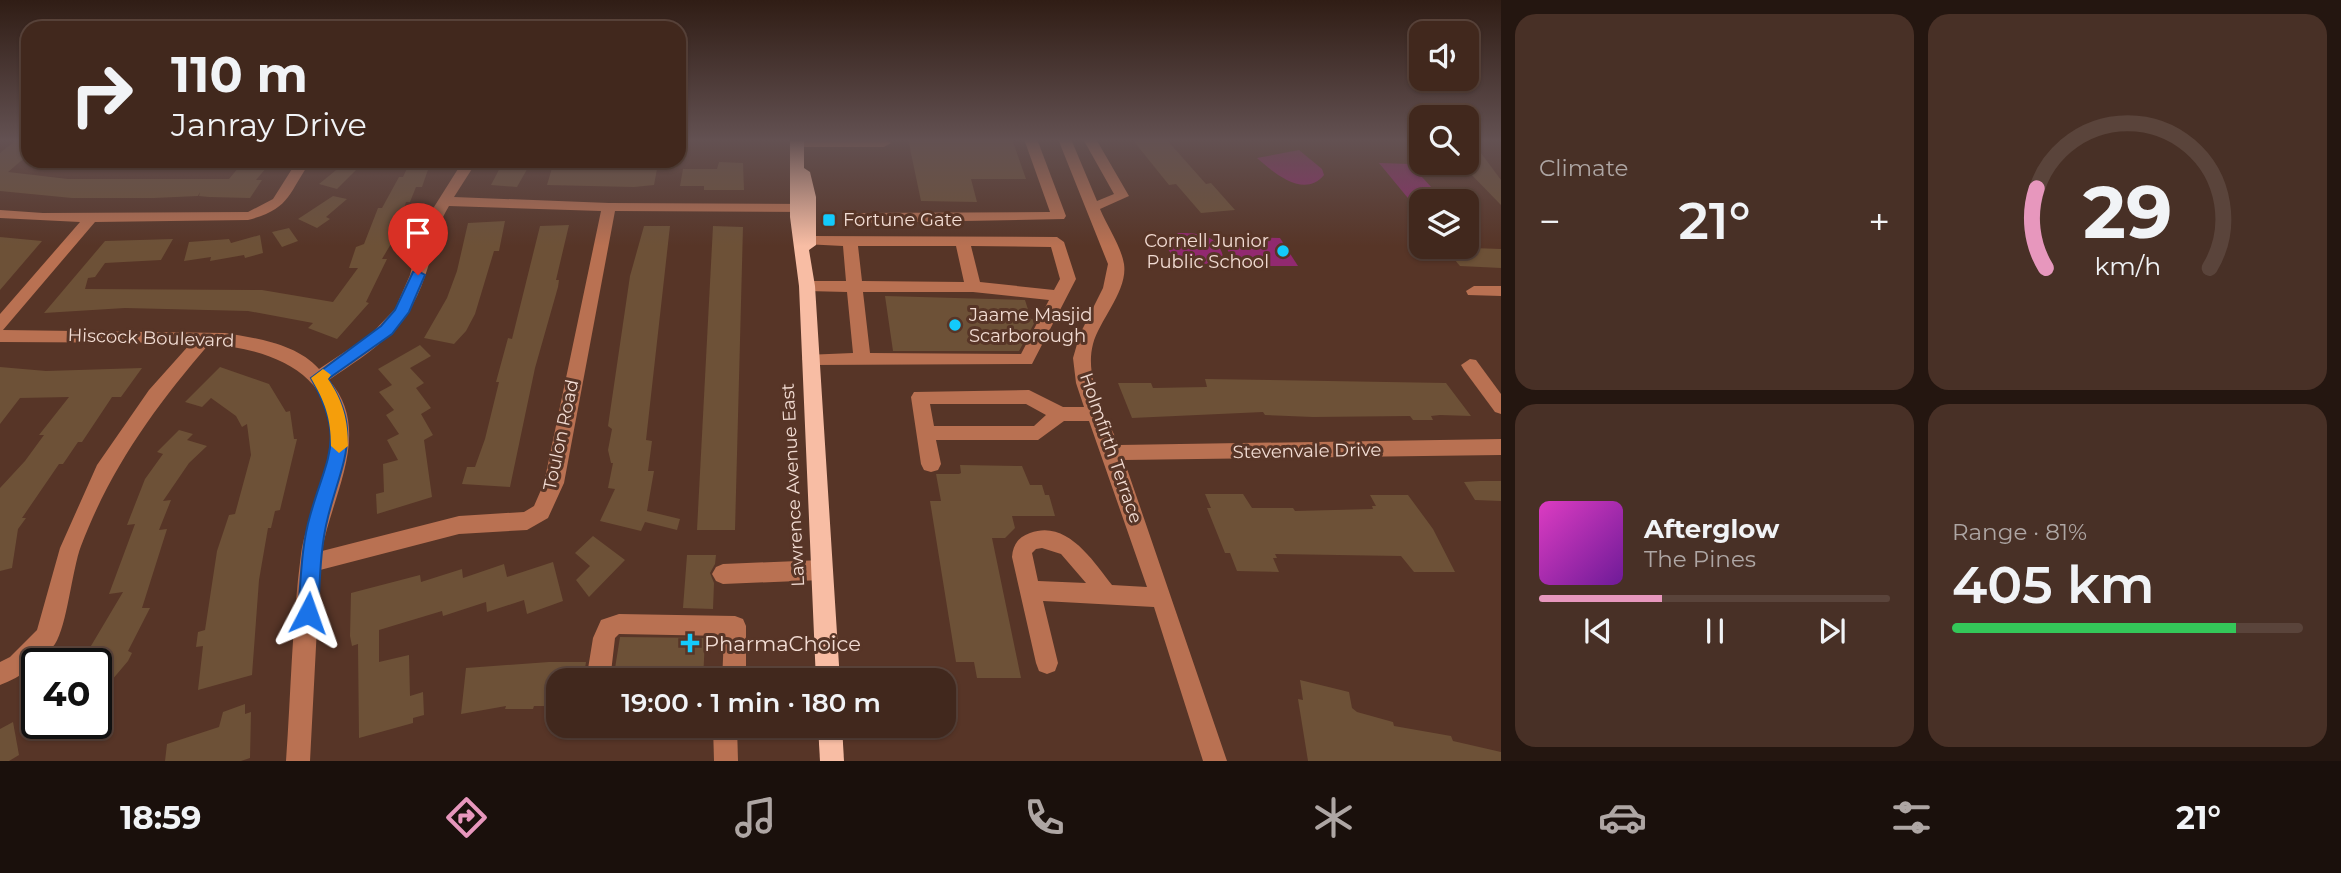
<!DOCTYPE html>
<html lang="en">
<head>
<meta charset="utf-8">
<style>
  body { margin:0; font-family:Montserrat,sans-serif; background:#483026; color:#f1f3f6; height:100vh; display:flex; flex-direction:column; font-size:26px; white-space:nowrap }
  * { box-sizing:border-box; margin:0 }
  p { font-size:23px; color:#aea6a4 }
  .icon { flex:none; width:38px; height:38px; fill:none; stroke:currentColor; stroke-width:2; stroke-linecap:round; stroke-linejoin:round }
  .map { position:relative; flex:1; overflow:hidden }
  .sheet { display:flex; flex-direction:column; gap:14px; padding:14px; background:#241610; width:840px }
  .sheet>* { flex:none }
  .guide { position:absolute; left:21px; top:21px; width:665px; height:147px; border-radius:21px; box-shadow:0 2px 5px #0004,0 0 0 2px #5a443b; background:#41281d; color:#f1f3f6; overflow:hidden }
  .fabs { position:absolute; left:1409px; top:21px; display:grid; gap:14px }
  .fabs a { display:grid; place-items:center; width:70px; height:70px; border-radius:14px; background:#41281d; box-shadow:0 2px 5px #0004,0 0 0 2px #5a443b; font-size:35px }
  .speed { position:absolute; left:21px; top:648px; display:flex; gap:14px; font-size:35px; font-weight:700; text-align:center }
  .speed>* { display:grid; place-content:center; width:91px; height:91px; border-radius:50%; background:#41281d; box-shadow:0 2px 5px #0004,0 0 0 2px #5a443b; line-height:1 }
  .speed .limit { border:4px solid #111; border-radius:10px; background:#fff; color:#111 }
  .pin { position:absolute; display:grid; place-items:center; width:60px; height:60px; color:#fff; margin:-72px -30px; border-radius:50% 50% 50% 0; rotate:-45deg; box-shadow:0 0 7px #0007 }
  .pin .icon { rotate:45deg }
  .me { position:absolute; width:77px; margin:-38px; rotate:4deg; stroke-linejoin:round; filter:drop-shadow(0 0 5px #0008) }
  .turn { display:flex; align-items:center; gap:24px; height:147px; padding:0 35px; font-size:32px }
  .turn .icon { width:91px; height:91px; stroke-width:2.5 }
  .turn b { display:block; font-size:49px; line-height:60px }
  .big { font-size:52px; font-weight:600; line-height:1.1 }
  .sheet .tile { flex:1; display:flex; flex-direction:column; justify-content:center; gap:10px; min-width:0; padding:0 24px; border-radius:21px; background:#483026 }
  .sheet .dial { align-items:center; gap:0 }
  .dial svg { height:182px; overflow:visible; fill:none; stroke:#5a443b; stroke-width:7; stroke-linecap:round; text-anchor:middle }
  .dial text { fill:#f1f3f6; stroke:none }
  .song { display:flex; align-items:center; gap:21px }
  .cover { width:84px; height:84px; border-radius:10px; background:linear-gradient(135deg,hsl(310 70% 55%),hsl(280 70% 35%)) }
  .played { height:7px; border-radius:4px; background:linear-gradient(90deg,#e797bd 35%,#5a443b 35%) }
  .keys { display:flex; justify-content:space-around; direction:ltr }
  .heat { display:flex; justify-content:space-between; align-items:center; font-size:38px; direction:ltr }
  .charge { height:10px; border-radius:5px; background:linear-gradient(90deg,#34c759 81%,#5a443b 0) }
  .sheet .tiles { flex:1; display:grid; gap:14px; grid-template-columns:repeat(2,1fr) }
  .trip { position:absolute; left:546px; top:668px; width:410px; height:70px; border-radius:21px; background:#41281d; box-shadow:0 2px 5px #0004,0 0 0 2px #5a443b; font-weight:600; line-height:70px; text-align:center }
  .tab-bar { display:flex; height:112px; justify-content:space-around; align-items:center; background:#1a100c; color:#aea6a4 }
  .tab-bar .icon { width:49px; height:49px }
  .tab-bar .selected { color:#e797bd }
  .tab-bar b { font-size:32px; color:#f1f3f6 }
  main { display:flex; flex:1; min-height:0 }
  .map>svg:first-child { display:block }
</style>
</head>
<body>
<main>
<div class="map">
<svg width="1501" height="761" viewBox="0 0 1501 761">
  <rect width="100%" height="100%" fill="#573527"/>
  <g fill="#922970">
    <path d="M1299,150L1322,169L1324,175C1304,199 1274,173 1257,158Z"/>
    <path d="M1379,163L1410,164L1444,201L1412,203Z"/>
    <path d="M1178,233C1200,233 1221,235 1224,262L1186,266L1176,263L1167,247Z"/>
    <path d="M1220,237L1280,238L1298,266H1237Z"/>
  </g>
  <g fill="#6d5137">
    <path d="M17,139H28V155L8,172L68,179H229L244,161H272L256,180H262L250,198L209,197L199,196L200,192L198,196L154,198H72L0,191V153Z"/>
    <path d="M908,139H1012L1026,179H971L977,202L921,201Z"/>
    <path d="M1132,139H1166L1206,184L1211,183L1235,210L1201,213L1176,184L1169,185Z"/>
    <path d="M1466,152L1481,153L1501,180V205L1466,169Z"/>
    <path d="M431,161L422,187H416L410,202H406L395,237L382,259H387L366,302L369,303L337,339L308,328L313,323L248,311L125,308L44,313L105,241L173,239L161,260L105,263L95,277L88,278L85,289L262,290L333,302L358,268H349L356,247L364,244L378,208H382L399,177H403L410,162Z"/>
    <path d="M346,162L362,164L337,189L319,184Z"/>
    <path d="M503,162L530,164L517,187L491,185Z"/>
    <path d="M719,162L743,163L744,190H704V186H680L683,169H717Z"/>
    <path d="M552,168L640,169H657L654,185L634,187L547,185Z"/>
    <path d="M333,196L347,199L326,217L330,219L317,228L298,219Z"/>
    <path d="M505,221L499,251H494L475,314L466,331L454,344L424,338L447,298L457,271L468,223Z"/>
    <path d="M569,225L556,280H559L558,287L535,368L510,487L462,484L467,467H475L485,439L499,382H496L508,338L512,339L540,226Z"/>
    <path d="M644,226H670L646,440L652,441L648,471H654L647,511L680,519L677,530L645,522L641,531L600,521L615,489L608,488L613,463H611L608,450L612,429L608,426L630,276Z"/>
    <path d="M713,226L743,227L735,530H697Z"/>
    <path d="M289,228L298,241L282,247L272,232Z"/>
    <path d="M260,235L263,253L245,258L244,255L210,261L211,257L184,261L189,242L229,239L231,243Z"/>
    <path d="M0,237L42,241L0,290Z"/>
    <path d="M1444,247L1501,249V268L1460,266Z"/>
    <path d="M885,296L1025,300L1031,319L1036,320L1019,351H893Z"/>
    <path d="M420,345L431,356L410,368L424,383L416,388L431,408L421,414L433,435L424,440L432,497L377,514L376,494L384,492L383,464L398,460L387,440L399,434L386,415L394,410L379,392L392,385L378,369Z"/>
    <path d="M0,367L46,371L142,368L121,397H112L82,442H78L63,464H59L22,518H26L18,529L12,568L0,571V488L25,461L44,435H39L69,397L20,398L0,424Z"/>
    <path d="M220,367L269,384L286,412L290,411L294,439H297L280,510L275,511L271,528H268L259,580L252,675L198,690L203,646L196,647L198,632L205,630L217,551L229,515L235,514L251,455L247,424L242,427L236,416L211,398L202,407L185,402Z"/>
    <path d="M1205,379L1446,383L1471,416L1440,415L1431,416L1433,420H1413L1410,416L1313,417L1265,415L1263,412L1132,418L1118,383H1151L1153,388L1207,387Z"/>
    <path d="M179,430L193,434L187,440L207,446L189,463L163,501L171,500L159,530L167,529L142,608H150L128,651L132,653L128,661L106,687L96,684V663H85L94,653L88,651L123,592L109,594L135,524L127,525L145,479L163,454L157,452Z"/>
    <path d="M960,465L1022,466L1030,485H1042L1045,495H1049L1055,516H1012L1015,528L1005,538H992L1021,678H977L974,662H956L930,501H941L936,474H959L961,473Z"/>
    <path d="M1480,481H1501V501L1475,500L1464,482Z"/>
    <path d="M1205,494H1243L1252,508H1293L1295,511L1373,509L1372,506H1376L1370,495H1408L1433,529L1455,572H1414L1401,556L1275,554L1277,558H1273L1279,572L1237,571L1230,553H1225L1207,508H1211Z"/>
    <path d="M593,536L625,560L589,597L576,580L590,566L575,553Z"/>
    <path d="M687,555H716L715,564L710,573L714,583L713,609L683,608Z"/>
    <path d="M553,562L563,601L527,614L524,600L487,612L486,602L443,616L442,611L379,630V662L409,655L410,696L423,692L424,715L413,718V723L359,738L358,644L352,646L350,636L351,593L420,575L421,582L462,569L463,578L504,564L507,577Z"/>
    <path d="M620,637L705,638L703,681H613Z"/>
    <path d="M549,662H586L583,681H558V706H534L533,709H505L506,706L461,714L466,668Z"/>
    <path d="M1300,680L1349,692L1352,708L1357,712L1393,722L1394,726L1451,736L1453,741L1501,752V761H1308L1298,699L1303,700Z"/>
    <path d="M245,704V714L251,712L250,758L241,761H165L167,744L219,727L223,712Z"/>
    <path d="M13,722L19,755L9,761H0V729Z"/>
  </g>
  <g fill="none" stroke-linecap="round" stroke-linejoin="round">
    <g fill="#b97152" fill-rule="evenodd">
      <path d="M796,139H885L891,143L884,147H797L790,143Z"/>
      <path d="M1024,139H1037L1066,216L1064,219L855,223L848,218L855,213L1050,212Z"/>
      <path d="M1058,139H1071L1097,201L1114,194L1083,139H1096L1129,196L1100,209C1107,226 1121,246 1124,264C1128,291 1100,319 1093,344C1084,378 1106,416 1119,445L1501,439V455L1124,460L1227,761H1203L1154,607L1043,601L1058,663L1055,671L1047,674L1039,671L1036,663L1012,557C1013,545 1018,537 1030,533C1067,519 1093,561 1112,585L1147,587L1089,421H1064L1038,440H936L941,464L938,470L931,472L924,470L921,464L911,397L914,392L1029,390L1063,407H1084L1076,383L1073,358L1080,334L1103,288L1108,264ZM930,404H1026L1046,415L1034,426H934ZM1042,548L1061,554L1086,583L1038,581L1032,553L1036,549Z"/>
      <path d="M297,161H311C288,193 291,209 248,220L95,222L3,330L225,333C256,338 297,344 319,369L370,335L395,309L410,275L422,226L463,161H477L454,197L609,203L809,204L816,208L809,212L615,211L564,483L548,518L527,530L459,534L320,570L310,761H286C291,692 292,623 301,554C306,519 325,487 330,452C341,375 273,349 209,344C155,407 111,467 81,546C72,570 67,626 55,644C41,663 21,677 0,685V662L10,657L37,630L60,548L97,465L149,390L191,343L0,342V314L80,222L0,218V210L43,213L248,212L273,199ZM449,206L601,211L544,483L534,506L524,512L459,516L322,551C331,496 374,431 329,380C374,349 407,331 425,276C435,249 433,232 449,206Z"/>
      <path d="M809,236L1057,237L1064,242L1076,279L1032,364L811,365L805,363L802,359L805,355L853,353L847,292L807,291L799,286L807,281H846L843,246L804,244L802,241ZM858,246H956L964,282L862,281ZM971,246L1051,247L1060,279L1054,290L980,282ZM863,292H973L1049,300L1021,354L870,353Z"/>
      <path d="M1474,286H1501V296L1468,295L1466,291Z"/>
      <path d="M1470,359L1476,360L1501,394V414L1495,412L1464,370L1461,365Z"/>
      <path d="M822,560L829,563L833,570L829,577L822,580L723,584L716,581L712,574L716,567L723,564Z"/>
      <path d="M619,614L735,616L743,619L746,626V681H722L724,636L619,634L615,638L610,681H586L593,638L601,620Z"/>
      <path d="M713,726H737L738,761H714Z"/>
    </g>
    <g fill="#f8bda4" fill-rule="evenodd">
      <path d="M790,139H804V168L810,172L816,197V245L809,250L815,286L840,681H816L799,286L790,217Z"/>
      <path d="M818,726H842L844,761H820Z"/>
    </g>
  </g>
  <linearGradient id="sky" x2="0" y2="1"><stop stop-color="#301d15"/><stop offset="0.57" stop-color="#635152"/><stop offset="1" stop-color="#635152" stop-opacity="0"/></linearGradient>
  <rect width="1501" height="246" fill="url(#sky)"/>
  <path fill="#1a73e8" stroke="#114b97" stroke-width="2" d="M418,271L425,275L409,312L392,334L328,379C364,432 341,464 328,517C320,548 320,581 318,613L315,619L308,622L301,619L298,613C301,581 301,547 310,516C327,455 346,440 311,378L381,326L395,310L413,272Z"/>
  <path fill="#f59e0b" d="M323,369L331,375L328,379C343,401 348,420 348,446L339,453L331,446C331,418 325,402 311,378Z"/>
  <g fill="#13cafb" stroke="#573527" stroke-width="2.5">
    <rect x="822" y="213" width="14" height="14" rx="3.5"/>
    <circle cx="1283" cy="251" r="7"/>
    <circle cx="955" cy="325" r="7"/>
    <path d="M686.5 632.5h7v7h7v7h-7v7h-7v-7h-7v-7h7z"/>
  </g>
  <g text-anchor="middle" dominant-baseline="central" stroke-width="6" stroke-linejoin="round" paint-order="stroke">
    <g font-size="18" fill="#f2dcd3" stroke="#573527" text-anchor="start">
      <text x="843" y="220">Fortune Gate</text>
      <text x="1269" y="241" text-anchor="end">Cornell Junior<tspan x="1269" dy="21">Public School</tspan></text>
      <text x="969" y="315">Jaame Masjid<tspan x="969" dy="21">Scarborough</tspan></text>
    </g>
    <g font-size="18" fill="#f2dcd3" stroke="#573527">
      <text transform="translate(151 338) rotate(2)">Hiscock Boulevard</text>
      <text transform="translate(561 435) rotate(-78)">Toulon Road</text>
      <text transform="translate(1111 448) rotate(71)">Holmfirth Terrace</text>
      <text transform="translate(1307 451) rotate(-1)">Stevenvale Drive</text>
      <text transform="translate(793 485) rotate(-93)">Lawrence Avenue East</text>
    </g>
    <g font-size="21" fill="#f2dcd3" stroke="#573527" text-anchor="start">
      <text x="704" y="643">PharmaChoice</text>
    </g>
  </g>
</svg>
<div class="fabs">
<a><svg class="icon" aria-label="sound" viewBox="0 0 24 24"><path d="M4 9h4l5-4v14l-5-4H4zM17 9q2 3 0 6"/></svg></a>
<a><svg class="icon" aria-label="search" viewBox="0 0 24 24"><circle cx="10" cy="10" r="6"/><path d="M15 15l6 6"/></svg></a>
<a><svg class="icon" aria-label="layers" viewBox="0 0 24 24"><path d="M12 4l9 5-9 5-9-5zM3 14l9 5 9-5"/></svg></a>
</div>
<div class="speed"><div class="limit">40</div></div>
<div class="pin" style="left:418px;top:275px;background:#d93025"><svg class="icon" aria-label="arrive" viewBox="0 0 24 24"><path d="M6 21V4h12l-3 4 3 4H6"/></svg></div>
<svg class="me" style="left:308px;top:613px" viewBox="-20 -20 40 40"><path d="M0-17L14 15 0 8-14 15z" fill="#1a73e8" stroke="#fff" stroke-width="4"/></svg>
<div class="trip">19:00 · 1 min · 180 m</div>
<div class="guide">
<div class="turn"><svg class="icon" aria-label="right" viewBox="0 0 24 24"><path d="M7 20v-9h11M14 6l5 5-5 5"/></svg><div><b>110 m</b>Janray Drive</div></div>
</div>
</div>
<section class="sheet">
<div class="tiles">
<div class="tile"><p>Climate</p>
<div class="heat"><a>−</a><b class="big">21°</b><a>+</a></div>
</div>
<div class="tile dial"><svg viewBox="0 0 100 80">
<path d="M14 69A42 42 0 1 1 86 69"/>
<path d="M14 69A42 42 0 0 1 10 34" stroke="#e797bd"/>
<text x="50" y="56" font-size="32" font-weight="700">29</text>
<text x="50" y="72" font-size="11">km/h</text>
</svg></div>
<div class="tile">
<div class="song"><i class="cover"></i><div><b>Afterglow</b><p>The Pines</p></div></div>
<div class="played"></div>
<div class="keys"><svg class="icon" aria-label="previous" viewBox="0 0 24 24"><path d="M18 5L8 12l10 7zM5 5v14"/></svg><svg class="icon" aria-label="pause" viewBox="0 0 24 24"><path d="M8 5v14M16 5v14"/></svg><svg class="icon" aria-label="next" viewBox="0 0 24 24"><path d="M6 5l10 7-10 7zM19 5v14"/></svg></div>
</div>
<div class="tile"><p>Range · 81%</p><b class="big">405 km</b><div class="charge"></div></div>
</div>
</section>
</main>
<nav class="tab-bar">
<b>18:59</b>
<svg class="icon selected" aria-label="directions" viewBox="0 0 24 24"><path d="M12 3l9 9-9 9-9-9zM9 14v-3h6M13 9l2 2-2 2"/></svg>
<svg class="icon" aria-label="music" viewBox="0 0 24 24"><path d="M9 18V5l10-2v13"/><circle cx="6" cy="18" r="3"/><circle cx="16" cy="16" r="3"/></svg>
<svg class="icon" aria-label="phone" viewBox="0 0 24 24"><path d="M5 4h4l2 5-3 2q2 4 5 5l2-3 5 2v4C11 20 4 13 5 4z"/></svg>
<svg class="icon" aria-label="climate" viewBox="0 0 24 24"><path d="M12 3v18M4 7l16 10M4 17L20 7"/></svg>
<svg class="icon" aria-label="car" viewBox="0 0 24 24"><path d="M5 17H2v-5l4-1 3-4h7l3 4 3 1v5h-3M9 17h6M6 11h13"/><circle cx="7" cy="17" r="2"/><circle cx="17" cy="17" r="2"/></svg>
<svg class="icon" aria-label="filters" viewBox="0 0 24 24"><path d="M4 7h16M4 17h16"/><circle cx="9" cy="7" r="2"/><circle cx="15" cy="17" r="2"/></svg>
<b>21°</b>
</nav>
</body>
</html>
